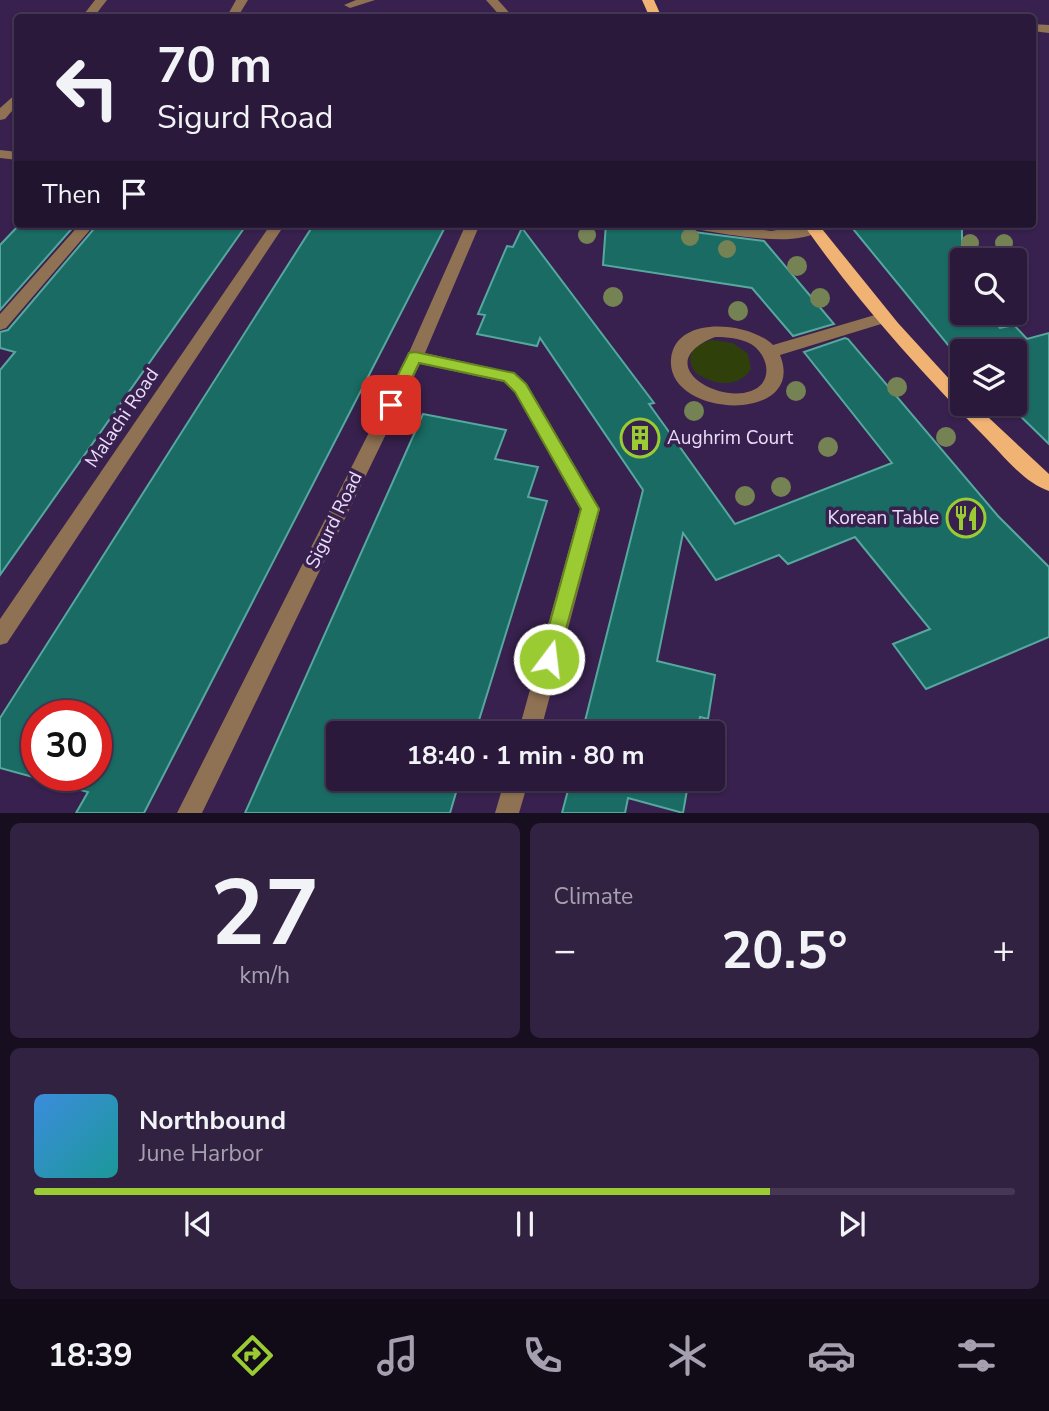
<!DOCTYPE html>
<html lang="en">
<head>
<meta charset="utf-8">
<style>
  body { margin:0; font-family:"Nunito Sans",sans-serif; background:#322242; color:#f1f3f6; height:100vh; display:flex; flex-direction:column; font-size:26px; white-space:nowrap }
  * { box-sizing:border-box; margin:0 }
  p { font-size:23px; color:#a5a0af }
  .icon { flex:none; width:38px; height:38px; fill:none; stroke:currentColor; stroke-width:2; stroke-linecap:round; stroke-linejoin:round }
  .map { position:relative; height:813px; overflow:hidden }
  .side { display:flex; flex-direction:column; gap:10px; padding:10px; background:#170e20; flex:1 }
  .side>* { flex:none }
  .banner { position:absolute; left:14px; top:14px; width:1022px; height:214px; border-radius:7px; box-shadow:0 2px 5px #0004,0 0 0 2px #463854; background:#2a193a; color:#f1f3f6; overflow:hidden }
  .fabs { position:absolute; left:950px; top:248px; display:grid; gap:14px }
  .fabs a { display:grid; place-items:center; width:77px; height:77px; border-radius:7px; background:#2a193a; box-shadow:0 2px 5px #0004,0 0 0 2px #463854; font-size:35px }
  .speed { position:absolute; left:21px; top:700px; display:flex; gap:14px; font-size:35px; font-weight:700; text-align:center }
  .speed>* { display:grid; place-content:center; width:91px; height:91px; border-radius:50%; background:#2a193a; box-shadow:0 2px 5px #0004,0 0 0 2px #463854; line-height:1 }
  .speed .limit { border:10px solid #d22; background:#fff; color:#111 }
  .pin { position:absolute; display:grid; place-items:center; width:60px; height:60px; color:#fff; margin:-30px; border-radius:14px; box-shadow:0 4px 10px #0006 }
  .me { position:absolute; width:77px; margin:-38px; rotate:15deg; stroke-linejoin:round; filter:drop-shadow(0 0 5px #0008) }
  .turn { display:flex; align-items:center; gap:24px; height:147px; padding:0 28px; font-size:32px }
  .turn .icon { width:91px; height:91px; stroke-width:2.5 }
  .turn b { display:block; font-size:49px; line-height:60px }
  .then { display:flex; align-items:center; height:66px; padding:0 28px; background:#0003; gap:14px; font-size:26px }
  .big { font-size:52px; font-weight:700; line-height:1.1 }
  .side .card { flex:1; display:flex; flex-direction:column; justify-content:center; gap:10px; min-width:0; padding:0 24px; border-radius:10px; background:#322242 }
  .side .dial { align-items:center; gap:0 }
  .dial b { font-size:91px; line-height:1 }
  .song { display:flex; align-items:center; gap:21px }
  .cover { width:84px; height:84px; border-radius:10px; background:linear-gradient(135deg,hsl(210 70% 55%),hsl(180 70% 35%)) }
  .played { height:7px; border-radius:4px; background:linear-gradient(90deg,#9bcb33 75%,#463854 75%) }
  .keys { display:flex; justify-content:space-around; direction:ltr }
  .heat { display:flex; justify-content:space-between; align-items:center; font-size:38px; direction:ltr }
  .side .tiles { flex:1; display:grid; gap:10px; grid-template-columns:1fr 1fr }
  .card:last-child { grid-column:span 2 }
  .trip { position:absolute; left:326px; top:721px; width:399px; height:70px; border-radius:7px; background:#2a193a; box-shadow:0 2px 5px #0004,0 0 0 2px #463854; font-weight:700; line-height:70px; text-align:center }
  .menu { display:flex; height:112px; justify-content:space-around; align-items:center; background:#110a17; color:#a5a0af }
  .menu .icon { width:49px; height:49px }
  .menu .selected { color:#9bcb33 }
  .menu b { font-size:32px; color:#f1f3f6 }
  .map>svg:first-child { display:block }
</style>
</head>
<body>
<div class="map">
<svg width="1049" height="813" viewBox="0 0 1049 813">
  <rect width="100%" height="100%" fill="#38214e"/>
  <path fill="#2f400b" d="M712,340L733,343L748,354L751,369C738,389 713,385 696,373C683,356 693,345 712,340Z"/>
  <g fill="#196b64" stroke="#56a89f" stroke-width="2" fill-rule="evenodd">
    <path d="M20,224H76L0,310V245Z"/>
    <path d="M98,224H247L0,575V370L15,352L0,348V332L8,330Z"/>
    <path d="M314,224H413L444,229L144,813H76L88,792L0,768V718ZM37,716H96V775H37Z"/>
    <path d="M606,224H684L694,232L764,241L834,324L793,336L752,288L603,265Z"/>
    <path d="M849,224H962V313H987L1000,328L1014,325L1027,339L1049,333V444L1008,404H1015V352H962V362Z"/>
    <path d="M522,228L654,403L649,404L735,524L892,463L804,352L845,338L848,339L998,516L1049,567V637L926,689L893,644L930,629L855,537L788,564L779,555L716,580L683,533L657,661L715,675L708,719L700,717L697,733H582L643,490L540,338L537,346L477,334L485,315L478,314L507,246L513,247Z"/>
    <path d="M423,414L506,430L495,459L538,467L528,497L547,501L475,733H338V779H460L450,813H245Z"/>
    <path d="M571,779H689L683,813L628,798L625,813H562Z"/>
  </g>
  <g fill="none" stroke-linecap="round" stroke-linejoin="round">
    <g fill="#8f7153" fill-rule="evenodd">
      <path d="M95,0H107L93,18H81Z"/>
      <path d="M236,0H248L237,18H226Z"/>
      <path d="M356,0H375L350,8L344,5Z"/>
      <path d="M486,0H498L514,18H502Z"/>
      <path d="M1032,24L1049,25V33L1032,31Z"/>
      <path d="M18,92V104L5,119L0,120V108Z"/>
      <path d="M0,150L18,152V160L0,158Z"/>
      <path d="M80,224H95L6,328L0,330V314Z"/>
      <path d="M271,224H285L7,643L0,645V619Z"/>
      <path d="M466,224H480L425,353L515,373L527,384L600,509L540,733H518L580,509L515,392L504,382L420,364L202,813H177L407,357Z"/>
      <path d="M687,224H723L771,231L814,224L821,229C799,250 723,233 694,229Z"/>
      <path d="M885,312L893,317L891,321L780,355C808,424 666,419 671,359C675,314 750,322 773,345ZM715,337C727,337 740,338 751,344C769,355 774,383 751,391C716,404 650,363 715,337Z"/>
      <path d="M505,779H529L519,813H495Z"/>
    </g>
    <g fill="#f0b373" fill-rule="evenodd">
      <path d="M642,0H654L662,18H650Z"/>
      <path d="M803,224H818L898,323L962,393V404H974L1049,474V491C1024,483 1002,454 984,436C919,370 856,300 803,224Z"/>
    </g>
  </g>
  <g fill="#758254">
    <circle cx="587" cy="235" r="9"/>
    <circle cx="690" cy="237" r="9"/>
    <circle cx="970" cy="243" r="9"/>
    <circle cx="1004" cy="243" r="9"/>
    <circle cx="727" cy="249" r="9"/>
    <circle cx="797" cy="266" r="10"/>
    <circle cx="613" cy="297" r="10"/>
    <circle cx="820" cy="298" r="10"/>
    <circle cx="738" cy="311" r="10"/>
    <circle cx="897" cy="387" r="10"/>
    <circle cx="796" cy="391" r="10"/>
    <circle cx="694" cy="411" r="10"/>
    <circle cx="946" cy="437" r="10"/>
    <circle cx="828" cy="447" r="10"/>
    <circle cx="781" cy="487" r="10"/>
    <circle cx="745" cy="496" r="10"/>
  </g>
  <path fill="#9bcb33" stroke="#658421" stroke-width="2" d="M415,352L514,373L526,384L599,509L556,665L549,667L542,665L540,659L581,509L515,392L504,381L419,363L397,409H385L383,405L409,353Z"/>
  <defs>
    <symbol id="building-ring" viewBox="-11 -11 22 22"><circle r="9.5" fill="#38214e" stroke="#9bcb33" stroke-width="1.5"/><path d="M-4-6H4V6H1V3H-1V6H-4ZM-2.5-4.3h1.7v1.8h-1.7ZM.8-4.3h1.7v1.8H.8ZM-2.5-1h1.7V.8h-1.7ZM.8-1h1.7V.8H.8Z" fill="#9bcb33"/></symbol>
    <symbol id="restaurant-ring" viewBox="-11 -11 22 22"><circle r="9.5" fill="#38214e" stroke="#9bcb33" stroke-width="1.5"/><path d="M-5-6h1v4h1v-4h1v4h1v-4h1v5L-1.5 .5V6h-2V.5L-5-1ZM5-6V6H3V1.5H1.5Q1.5-4 5-6Z" fill="#9bcb33"/></symbol>
  </defs>
  <g fill-rule="evenodd">
    <use href="#building-ring" x="618" y="416" width="44" height="44"/>
    <use href="#restaurant-ring" x="944" y="496" width="44" height="44"/>
  </g>
  <g text-anchor="middle" dominant-baseline="central" stroke-width="7" stroke-linejoin="round" paint-order="stroke">
    <g font-size="19" fill="#eaddf9" stroke="#38214e">
      <text transform="translate(122 418) rotate(-56)">Malachi Road</text>
      <text transform="translate(334 520) rotate(-64)">Sigurd Road</text>
    </g>
    <g font-size="19" fill="#eaddf9" stroke="#38214e" text-anchor="start">
      <text x="667" y="438">Aughrim Court</text>
      <text x="939" y="518" text-anchor="end">Korean Table</text>
    </g>
  </g>
</svg>
<div class="fabs">
<a><svg class="icon" aria-label="search" viewBox="0 0 24 24"><circle cx="10" cy="10" r="6"/><path d="M15 15l6 6"/></svg></a>
<a><svg class="icon" aria-label="layers" viewBox="0 0 24 24"><path d="M12 4l9 5-9 5-9-5zM3 14l9 5 9-5"/></svg></a>
</div>
<div class="speed"><div class="limit">30</div></div>
<div class="pin" style="left:391px;top:405px;background:#d93025"><svg class="icon" aria-label="arrive" viewBox="0 0 24 24"><path d="M6 21V4h12l-3 4 3 4H6"/></svg></div>
<svg class="me" style="left:549px;top:659px" viewBox="-20 -20 40 40"><circle r="17" fill="#9bcb33" stroke="#fff" stroke-width="3"/><path d="M0-11L8 9 0 5-8 9z" fill="#fff"/></svg>
<div class="trip">18:40 · 1 min · 80 m</div>
<div class="banner">
<div class="turn"><svg class="icon" aria-label="left" viewBox="0 0 24 24"><path d="M17 20v-9H6M10 6l-5 5 5 5"/></svg><div><b>70 m</b>Sigurd Road</div></div>
<div class="then">Then<svg class="icon" aria-label="arrive" viewBox="0 0 24 24"><path d="M6 21V4h12l-3 4 3 4H6"/></svg></div>
</div>
</div>
<section class="side">
<div class="tiles">
<div class="card dial"><b>27</b><p>km/h</p></div>
<div class="card"><p>Climate</p>
<div class="heat"><a>−</a><b class="big">20.5°</b><a>+</a></div>
</div>
<div class="card">
<div class="song"><i class="cover"></i><div><b>Northbound</b><p>June Harbor</p></div></div>
<div class="played"></div>
<div class="keys"><svg class="icon" aria-label="previous" viewBox="0 0 24 24"><path d="M18 5L8 12l10 7zM5 5v14"/></svg><svg class="icon" aria-label="pause" viewBox="0 0 24 24"><path d="M8 5v14M16 5v14"/></svg><svg class="icon" aria-label="next" viewBox="0 0 24 24"><path d="M6 5l10 7-10 7zM19 5v14"/></svg></div>
</div>
</div>
</section>
<nav class="menu">
<b>18:39</b>
<svg class="icon selected" aria-label="directions" viewBox="0 0 24 24"><path d="M12 3l9 9-9 9-9-9zM9 14v-3h6M13 9l2 2-2 2"/></svg>
<svg class="icon" aria-label="music" viewBox="0 0 24 24"><path d="M9 18V5l10-2v13"/><circle cx="6" cy="18" r="3"/><circle cx="16" cy="16" r="3"/></svg>
<svg class="icon" aria-label="phone" viewBox="0 0 24 24"><path d="M5 4h4l2 5-3 2q2 4 5 5l2-3 5 2v4C11 20 4 13 5 4z"/></svg>
<svg class="icon" aria-label="climate" viewBox="0 0 24 24"><path d="M12 3v18M4 7l16 10M4 17L20 7"/></svg>
<svg class="icon" aria-label="car" viewBox="0 0 24 24"><path d="M5 17H2v-5l4-1 3-4h7l3 4 3 1v5h-3M9 17h6M6 11h13"/><circle cx="7" cy="17" r="2"/><circle cx="17" cy="17" r="2"/></svg>
<svg class="icon" aria-label="filters" viewBox="0 0 24 24"><path d="M4 7h16M4 17h16"/><circle cx="9" cy="7" r="2"/><circle cx="15" cy="17" r="2"/></svg>
</nav>
</body>
</html>
